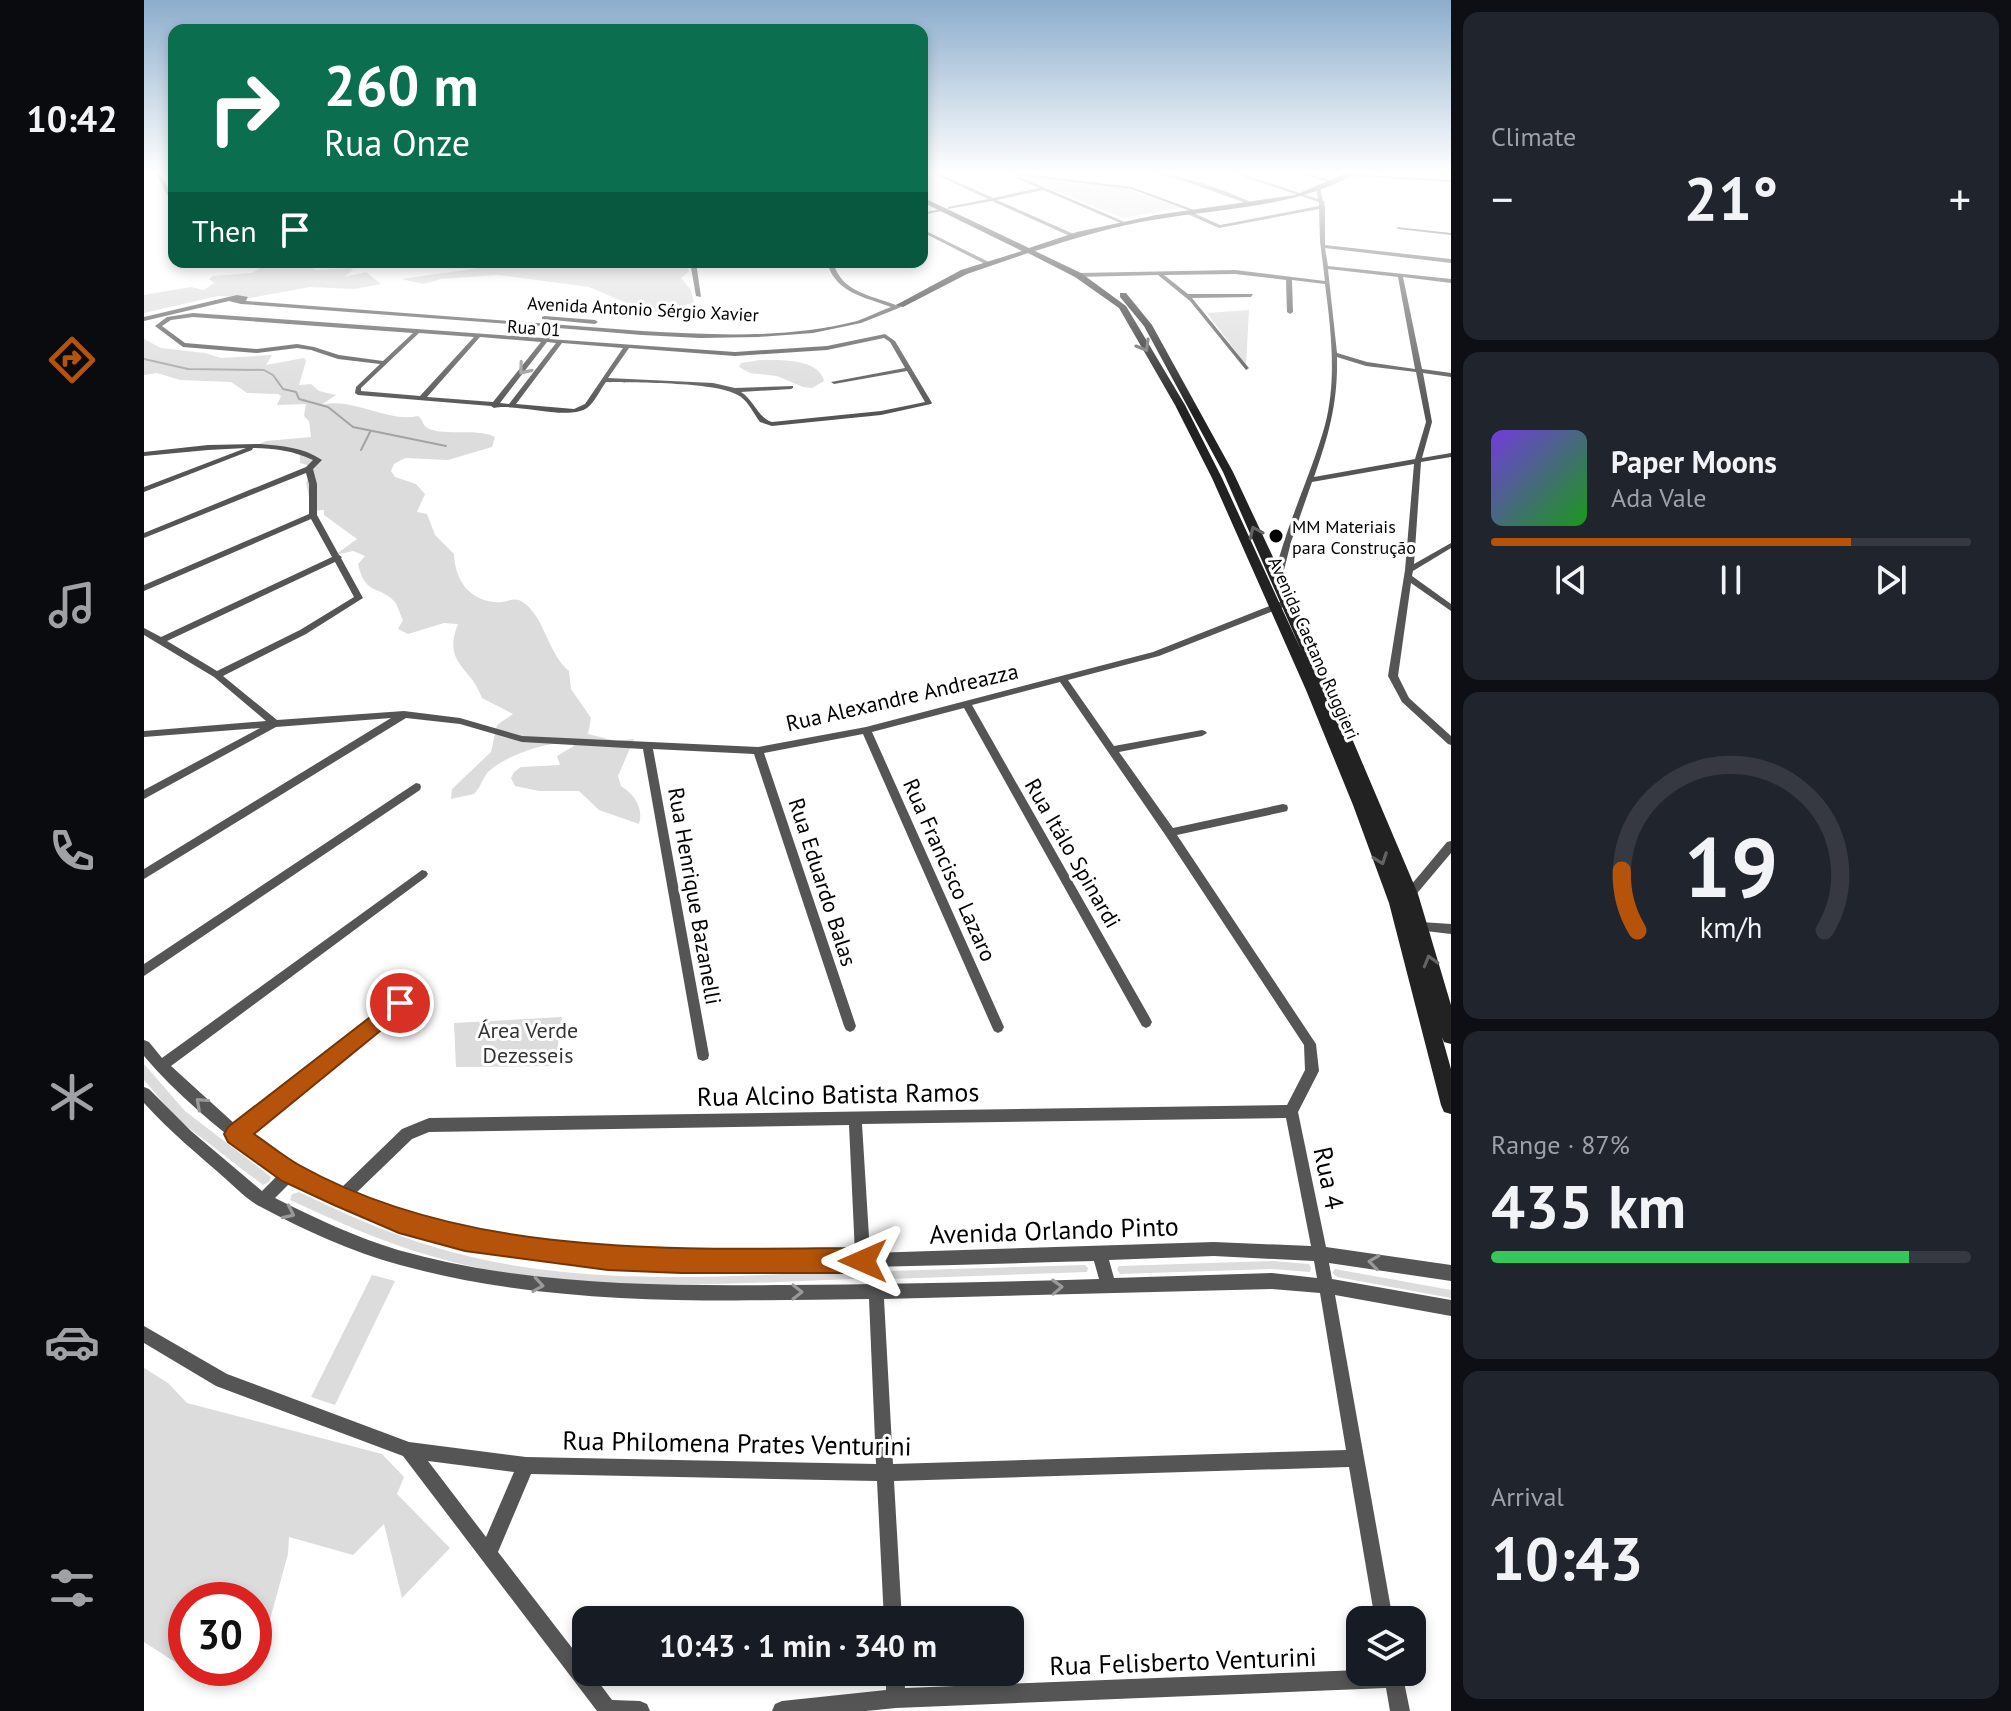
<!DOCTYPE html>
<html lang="en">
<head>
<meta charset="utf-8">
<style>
  body { margin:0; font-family:"PT Sans",sans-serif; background:#20242c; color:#f1f3f6; height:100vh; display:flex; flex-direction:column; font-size:30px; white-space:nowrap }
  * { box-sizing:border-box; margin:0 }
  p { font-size:26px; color:#9ea1a6 }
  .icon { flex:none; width:44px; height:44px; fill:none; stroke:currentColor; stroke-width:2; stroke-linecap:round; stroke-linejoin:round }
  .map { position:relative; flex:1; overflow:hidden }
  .side { display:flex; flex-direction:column; gap:12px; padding:12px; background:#0d0f14; width:560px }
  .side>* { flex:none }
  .banner { position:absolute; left:24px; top:24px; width:760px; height:244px; border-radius:16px; box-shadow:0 4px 12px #0003; background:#0b6e4f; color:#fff; overflow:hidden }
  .fabs { position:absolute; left:1202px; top:1606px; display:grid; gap:16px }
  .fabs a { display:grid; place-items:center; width:80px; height:80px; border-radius:16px; background:#171b24; box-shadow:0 4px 12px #0003; font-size:40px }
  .speed { position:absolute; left:24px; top:1582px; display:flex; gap:16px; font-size:40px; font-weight:700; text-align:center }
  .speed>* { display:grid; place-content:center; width:104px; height:104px; border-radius:50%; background:#171b24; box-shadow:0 4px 12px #0003; line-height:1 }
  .speed .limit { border:12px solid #d22; background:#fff; color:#111 }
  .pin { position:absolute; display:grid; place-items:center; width:68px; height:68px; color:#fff; margin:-34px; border:4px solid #fff; border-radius:50%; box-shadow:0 2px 8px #0007 }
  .me { position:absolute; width:88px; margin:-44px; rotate:270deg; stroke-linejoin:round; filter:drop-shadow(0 0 6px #0008) }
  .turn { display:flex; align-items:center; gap:28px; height:168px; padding:0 24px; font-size:36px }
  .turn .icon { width:104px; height:104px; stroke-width:2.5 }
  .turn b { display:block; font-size:56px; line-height:68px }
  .then { display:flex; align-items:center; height:76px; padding:0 24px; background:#0003; gap:16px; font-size:30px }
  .big { font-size:60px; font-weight:600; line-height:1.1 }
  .side .tile { flex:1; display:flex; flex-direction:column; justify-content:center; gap:12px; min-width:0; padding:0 28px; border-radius:16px; background:#20242c }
  .side .dial { align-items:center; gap:0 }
  .dial svg { height:208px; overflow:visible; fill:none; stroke:#363941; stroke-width:7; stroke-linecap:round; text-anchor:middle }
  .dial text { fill:#f1f3f6; stroke:none }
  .song { display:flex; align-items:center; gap:24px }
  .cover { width:96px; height:96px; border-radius:12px; background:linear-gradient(135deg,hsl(260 70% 55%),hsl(120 70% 35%)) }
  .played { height:8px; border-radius:4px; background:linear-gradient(90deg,#b45309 75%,#363941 75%) }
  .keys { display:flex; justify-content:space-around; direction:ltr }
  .heat { display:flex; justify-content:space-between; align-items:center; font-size:44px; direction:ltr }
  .charge { height:12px; border-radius:6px; background:linear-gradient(90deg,#34c759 87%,#363941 0) }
  .trip { position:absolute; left:428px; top:1606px; width:452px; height:80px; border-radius:16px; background:#171b24; box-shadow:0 4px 12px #0003; font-weight:600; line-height:80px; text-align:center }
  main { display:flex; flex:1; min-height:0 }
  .menu { display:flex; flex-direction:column; width:144px; justify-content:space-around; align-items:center; background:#090b0e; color:#9ea1a6 }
  .menu .icon { width:56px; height:56px }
  .menu .current { color:#b45309 }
  .menu b { font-size:36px; color:#f1f3f6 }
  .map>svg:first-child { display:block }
</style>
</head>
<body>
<main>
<nav class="menu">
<b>10:42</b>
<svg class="icon current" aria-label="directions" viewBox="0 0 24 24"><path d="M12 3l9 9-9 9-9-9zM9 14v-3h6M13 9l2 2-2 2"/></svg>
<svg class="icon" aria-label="music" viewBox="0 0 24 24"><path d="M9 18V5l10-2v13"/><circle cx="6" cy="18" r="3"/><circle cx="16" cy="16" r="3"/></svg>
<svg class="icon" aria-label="phone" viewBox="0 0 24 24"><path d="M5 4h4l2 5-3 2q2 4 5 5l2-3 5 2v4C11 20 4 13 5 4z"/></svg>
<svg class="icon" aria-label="climate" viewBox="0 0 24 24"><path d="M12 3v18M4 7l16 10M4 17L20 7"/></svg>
<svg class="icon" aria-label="car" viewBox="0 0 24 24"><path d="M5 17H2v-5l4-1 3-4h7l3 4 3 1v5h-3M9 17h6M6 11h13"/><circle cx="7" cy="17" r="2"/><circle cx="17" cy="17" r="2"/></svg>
<svg class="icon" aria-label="filters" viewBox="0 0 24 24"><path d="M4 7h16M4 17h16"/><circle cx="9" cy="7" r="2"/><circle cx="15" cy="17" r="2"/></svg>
</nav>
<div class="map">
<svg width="1307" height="1711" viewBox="0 0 1307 1711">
  <rect width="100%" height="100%" fill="#fff"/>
  <g fill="#dcdcdc">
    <path d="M884,177L980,188L1037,208L979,218L880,178Z"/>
    <path d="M114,262H183L156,264L172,270L207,268L209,270L200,277L222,272L237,284L210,289L166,287L106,298L74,296L0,313V295L47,287L60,290L70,283L65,279L69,276L108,273L121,265Z"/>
    <path d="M338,262H541L545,271L537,278L547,290L550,303L529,308L552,314L501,311L445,287L354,275L297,279L280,284L257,279L343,267Z"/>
    <path d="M1105,310L1102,365L1063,313Z"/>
    <path d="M0,339L17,348L61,353L77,358L128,355L122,365L160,358L162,361L155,385L167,384L175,391L192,395L177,405C208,396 243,423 274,416C278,418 278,423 281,426C293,438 333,427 351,437L348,447L304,460L261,458L250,464L247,471L251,477L272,484L281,494L273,512L283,514L291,535L310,554C311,578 323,599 350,602C361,604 370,595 380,603C401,618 404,654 425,671L427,689L447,718L444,734L472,741L490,739L474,776L477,786C490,794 500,808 495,824L455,810L435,791H395L371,786L367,778L370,772L377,767L416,765L413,756L430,746L427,743C404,741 360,756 344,772C338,779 337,787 330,794L307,799L308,789L347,752L353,725L369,714L338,698C327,666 298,664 314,624L300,623L264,634L254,629L259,620C256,615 254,605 250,601C235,585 221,596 214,564L221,556L209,551L191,555L213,539L180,515V510L168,511L162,483L170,467L156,463V453L111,446L122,441L167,437L165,421L160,416L162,404L133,405L137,396L134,394L103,393L87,382L36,380L13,373L0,375Z"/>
    <path d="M616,360C635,360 675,358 680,381L668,388L659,387L633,376L606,373L595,367L597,363Z"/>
    <path d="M418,1017L411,1066L312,1067L310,1023Z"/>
    <path d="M0,1064L41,1111L127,1177L125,1182L119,1185L33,1119L0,1080Z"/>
    <path d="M155,1192C199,1213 243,1233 290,1247C425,1288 570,1277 708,1271L711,1274L710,1279C570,1284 423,1296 287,1256C238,1242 192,1221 146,1200L148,1194Z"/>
    <path d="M1128,1261L1165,1264L1167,1268L1166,1272L1128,1269L976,1274L973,1269L975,1266Z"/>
    <path d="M941,1265L944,1268L943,1272L746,1279L742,1275L745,1271Z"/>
    <path d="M1191,1269L1307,1290V1298L1193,1277L1188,1273Z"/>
    <path d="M228,1275L251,1281L191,1405L167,1397Z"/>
    <path d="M0,1368L24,1383L43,1403L238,1454L260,1477L253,1494L306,1548L258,1598L240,1524L209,1555L145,1537L144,1554L117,1652L110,1663V1600H42V1668H106L104,1672L63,1678L48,1673L0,1642Z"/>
  </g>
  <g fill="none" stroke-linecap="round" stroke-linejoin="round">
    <g stroke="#a3a3a3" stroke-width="2">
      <path d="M0,359L44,369L120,370L129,375L139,389L152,392L155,399L184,407L209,427L302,446"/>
      <path d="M217,450L226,432"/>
    </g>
    <g fill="#555" fill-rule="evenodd">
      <path d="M11,171H15L27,193L30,194V196L23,195Z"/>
      <path d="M784,171H790L849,198L895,188L872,178L876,177L983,223L979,224L899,190L853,200L932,235V237H928L848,201L804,209V207L844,199Z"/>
      <path d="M999,171C1027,171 1084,191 1109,203L1105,204L1037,180Z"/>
      <path d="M1082,171H1089L1174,199L1172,188L1176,187L1179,201L1181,202L1180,203L1181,207V245L1307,259V263L1181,248L1184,266L1307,279V283L1259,277L1278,369L1307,373V377L1279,373L1288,422L1278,458L1307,453V457L1277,462L1270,564L1307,543V548L1269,571L1268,576L1307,604V611L1267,583L1254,676L1265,698L1307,736V745L1304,744L1258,702L1244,676L1261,570L1270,464L1168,482L1147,542L1137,582L1133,584L1129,582C1141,526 1166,479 1181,425C1193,380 1187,330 1181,284L1148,280L1149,312L1146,314L1143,312L1142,280L1091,274L1020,275L1044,294H1109L1107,297L1048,298L1104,367L1105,368L1102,370L1046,301L1014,275L934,277L931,275L934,273L1091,270L1181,281L1176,241L1175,209L1075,228L1041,213V211H1045L1076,225L1175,206V202ZM1184,269L1254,277L1271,369L1223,362L1193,353ZM1193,357L1222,366L1272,372L1282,422L1271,459L1170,477C1185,435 1194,402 1193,357Z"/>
      <path d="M1149,171H1156L1191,182L1187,183Z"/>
      <path d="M863,172L988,187L1053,211L1049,212L987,189L861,174Z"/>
      <path d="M1206,174L1307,180V182L1204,176Z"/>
      <path d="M801,208L803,210L778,215V213Z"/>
      <path d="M1252,227L1307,233V235L1254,229Z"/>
      <path d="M778,229L847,263L848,264L843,265L778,232Z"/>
      <path d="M546,262H552L557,297L552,296Z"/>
      <path d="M683,262H689C697,292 726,295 752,305L756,303L759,305L755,308L717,323L669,333L614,337L556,338L498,335L414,328L405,339L591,352L683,346L741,334L751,341L788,403L787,404L737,415L628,426L616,422C610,414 605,403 597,397C576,381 492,383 462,382C456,390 451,402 443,408C424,421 373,403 350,408L347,406L214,395L211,393L212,387L236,364L194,359L167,350L153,348L113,353L39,347L11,326L23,317L49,313L399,338L408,327L97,304L85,301L0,321V317L93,295L104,297L102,301L498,331C569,335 643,339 713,321C724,317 736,311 747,307C721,297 691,293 683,262ZM49,317L269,333L239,361L195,355L170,347L153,344L113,349L41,343L18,326L27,320ZM275,333L330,337L276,396L217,391V388ZM336,337L397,342L349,402L283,397ZM740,338L746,342L761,368L687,382L690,384L763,371L781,402L737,411L628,422C614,418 610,400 597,392L647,389L649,388V386L591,388L569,383L464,378L485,348L591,356L683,350ZM403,342L412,343L365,404L356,403ZM418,343L479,348L441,404L430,409L372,404Z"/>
      <path d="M400,316L451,320L454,322L451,324L398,319V317Z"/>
      <path d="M116,444C138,446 159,447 178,460L169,469L173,484V515L195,555L198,557L197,558L219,598L162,634L79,676L133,720L260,711L316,718L378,736L614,747L722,727L1009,652L1141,600H1147V604L1015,656L924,680L970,746L1058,730L1061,731L1063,733L1058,736L975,752L1029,828L1139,804L1143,805L1144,808L1143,811L1139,812L1033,835L1172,1044L1175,1071L1154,1112L1182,1247L1307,1265V1281L1185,1263L1188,1279L1307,1300V1316L1191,1295L1249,1620H1231L1205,1467L750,1481L758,1620H740L733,1481L387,1474L354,1552L442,1666V1672H447L468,1700L496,1701L503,1704L506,1711H453L259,1456L72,1386L0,1343V1326L83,1374L265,1442L382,1457L732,1464L725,1299C568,1301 409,1307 256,1265C208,1252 160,1230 117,1207C105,1201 94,1190 84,1181C55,1155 26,1132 0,1103V1087L5,1089L47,1131L118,1191L135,1174C87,1139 38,1101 0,1056V1040L5,1042L18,1058L278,870L282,871L284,874L282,877L27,1066L92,1125L273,982L277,981L281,982L283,986L281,990L103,1134L151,1168L197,1188L258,1129L285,1118L1143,1105L1161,1070L1160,1045L1022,836L916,682L828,705L1006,1018L1008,1022L1006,1026L1002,1028L998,1026L820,708L728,732L860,1027L858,1031L854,1033L850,1031L848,1027L719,734L620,753L712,1026L710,1030L706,1032L702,1030L700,1026L610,754L509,749L565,1055L564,1059L559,1061L554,1059L553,1055L499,749L378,742L316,724L262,718L0,879V869L247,718L132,727L0,799V790L116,728L0,737V731L122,721L70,677L0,635V628L17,637L188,557L167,519L0,591V585L165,514V484L162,473L0,538V533L162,467L169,460C150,451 130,448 109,448L108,450L0,492V487L102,448L64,450L0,456V452L64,445ZM191,562L210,597L156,630L73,671L23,641ZM1142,1118L1167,1246L1070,1242L726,1253L718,1124ZM705,1125L711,1254H537L398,1244L321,1232L256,1214L211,1194L268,1139L285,1132ZM148,1181C205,1206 260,1234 322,1247C419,1266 519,1268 617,1268C728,1268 839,1264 950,1261L955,1279C852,1282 749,1284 645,1285C515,1286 381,1286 254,1250C211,1237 171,1218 131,1198ZM1070,1256L1170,1261L1173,1278L1128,1273L970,1278L965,1260ZM1128,1289L1176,1293L1202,1450L749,1464L740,1299ZM284,1461L370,1472L342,1537Z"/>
      <path d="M272,783L276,784L277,787L276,790L0,976V964Z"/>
      <path d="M1307,841V853L1270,897H1262L1260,894L1262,891L1303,842Z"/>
      <path d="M1277,922L1307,924V934L1273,930L1271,927L1273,924Z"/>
      <path d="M1216,1670V1672H1258L1266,1711H1246L1242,1688L752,1708L722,1711H628L631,1704L638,1701L742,1690V1672H760L761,1688Z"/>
    </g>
    <path fill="#222" fill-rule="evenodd" d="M1207,171H1216C1156,207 1083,208 1015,219C973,225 932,238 891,251L937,273L982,306L1041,405L1078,478L1158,652L1079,472L1000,326L976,297V293H982L1008,325L1089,472L1150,602L1274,894L1307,1005V1044L1300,1042L1298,1037L1307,1069V1114L1300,1112L1297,1105L1245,903L1209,805L1162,690L1068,478L1031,405L975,308L931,277L884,253L823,274L759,307L752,305L817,270L878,251L778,202V197L885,248L933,232L1012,215L1151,195Z"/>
  </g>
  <defs><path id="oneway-chevron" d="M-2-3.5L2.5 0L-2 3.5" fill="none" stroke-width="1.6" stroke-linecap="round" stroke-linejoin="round" transform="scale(2)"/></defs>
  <g stroke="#646464">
    <use href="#oneway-chevron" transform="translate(1000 346) rotate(60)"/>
    <use href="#oneway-chevron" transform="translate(1111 532) rotate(-114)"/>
    <use href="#oneway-chevron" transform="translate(1237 859) rotate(70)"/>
    <use href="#oneway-chevron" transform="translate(1286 961) rotate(-106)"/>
  </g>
  <g stroke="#999">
    <use href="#oneway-chevron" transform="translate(380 369) rotate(130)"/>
    <use href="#oneway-chevron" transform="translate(57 1103) rotate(-138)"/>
    <use href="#oneway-chevron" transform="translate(145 1213) rotate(25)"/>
    <use href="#oneway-chevron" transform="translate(1230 1262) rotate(-172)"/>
    <use href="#oneway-chevron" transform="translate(394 1285) rotate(9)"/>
    <use href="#oneway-chevron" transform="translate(913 1287) rotate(-2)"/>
    <use href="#oneway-chevron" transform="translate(653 1292)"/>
  </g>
  <linearGradient id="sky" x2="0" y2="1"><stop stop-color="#8cadcc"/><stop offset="0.42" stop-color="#fff"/><stop offset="1" stop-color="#fff" stop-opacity="0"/></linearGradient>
  <rect width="1307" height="411" fill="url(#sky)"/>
  <path fill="#b45309" stroke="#753606" stroke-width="2" d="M256,994L263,997L266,1003L263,1009L110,1134C125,1144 139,1156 155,1165C323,1259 533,1249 719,1248L728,1252L732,1261L728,1269L719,1273H537L464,1270L321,1251L255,1233L190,1205L138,1181L84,1142L80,1134L84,1127Z"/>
  <circle fill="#000" stroke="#fff" stroke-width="3" cx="1132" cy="536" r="8"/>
  <g text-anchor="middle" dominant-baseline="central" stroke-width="6" stroke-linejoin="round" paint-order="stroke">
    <g font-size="18" fill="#000" stroke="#fff">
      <text transform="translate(499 309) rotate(3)">Avenida Antonio Sérgio Xavier</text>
      <text transform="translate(390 328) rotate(4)">Rua 01</text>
      <text transform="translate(1170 648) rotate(66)">Avenida Caetano Ruggieri</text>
    </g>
    <g font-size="18" fill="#000" stroke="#fff" text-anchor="start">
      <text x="1148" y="526">MM Materiais<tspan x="1148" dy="21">para Construção</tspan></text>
    </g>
    <g font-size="22" fill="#000" stroke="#fff">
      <text transform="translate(758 697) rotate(-13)">Rua Alexandre Andreazza</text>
      <text transform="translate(929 853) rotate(60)">Rua Itálo Spinardi</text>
      <text transform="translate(806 870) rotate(66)">Rua Francisco Lazaro</text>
      <text transform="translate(679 882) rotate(72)">Rua Eduardo Balas</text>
      <text transform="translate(551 896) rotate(80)">Rua Henrique Bazanelli</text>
    </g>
    <g font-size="22" fill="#333" stroke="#fff">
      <text x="384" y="1030">Área Verde<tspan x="384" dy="25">Dezesseis</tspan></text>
    </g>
    <g font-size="26" fill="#000" stroke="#fff">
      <text transform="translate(694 1094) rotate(-1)">Rua Alcino Batista Ramos</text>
      <text transform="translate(1185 1178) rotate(78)">Rua 4</text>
      <text transform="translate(910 1230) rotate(-2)">Avenida Orlando Pinto</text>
      <text transform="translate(593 1443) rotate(1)">Rua Philomena Prates Venturini</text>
      <text transform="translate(1039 1661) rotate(-2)">Rua Felisberto Venturini</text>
    </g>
  </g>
</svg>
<div class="fabs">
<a><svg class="icon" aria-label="layers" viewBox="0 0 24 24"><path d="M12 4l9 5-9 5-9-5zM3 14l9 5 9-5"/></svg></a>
</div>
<div class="speed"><div class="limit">30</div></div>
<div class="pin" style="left:256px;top:1003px;background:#d93025"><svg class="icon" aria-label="arrive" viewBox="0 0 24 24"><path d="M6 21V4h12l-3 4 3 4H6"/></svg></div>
<svg class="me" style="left:719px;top:1261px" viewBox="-20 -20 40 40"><path d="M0-17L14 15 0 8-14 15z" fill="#b45309" stroke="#fff" stroke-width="4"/></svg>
<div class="trip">10:43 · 1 min · 340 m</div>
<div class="banner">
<div class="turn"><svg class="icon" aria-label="right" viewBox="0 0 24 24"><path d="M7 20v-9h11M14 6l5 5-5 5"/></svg><div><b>260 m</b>Rua Onze</div></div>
<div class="then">Then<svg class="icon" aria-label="arrive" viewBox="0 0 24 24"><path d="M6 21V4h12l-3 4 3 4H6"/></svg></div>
</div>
</div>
<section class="side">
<div class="tile"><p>Climate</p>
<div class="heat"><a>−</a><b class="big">21°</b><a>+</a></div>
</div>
<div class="tile">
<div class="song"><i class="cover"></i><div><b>Paper Moons</b><p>Ada Vale</p></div></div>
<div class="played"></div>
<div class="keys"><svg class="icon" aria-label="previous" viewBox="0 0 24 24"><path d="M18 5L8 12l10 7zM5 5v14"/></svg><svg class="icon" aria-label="pause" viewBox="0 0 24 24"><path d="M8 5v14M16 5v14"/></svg><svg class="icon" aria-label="next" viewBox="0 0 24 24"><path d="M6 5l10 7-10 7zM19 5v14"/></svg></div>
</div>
<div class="tile dial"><svg viewBox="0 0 100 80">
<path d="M14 69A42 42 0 1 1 86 69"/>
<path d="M14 69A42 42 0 0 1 8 46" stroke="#b45309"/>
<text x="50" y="56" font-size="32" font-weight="700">19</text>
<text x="50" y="72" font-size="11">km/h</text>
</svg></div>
<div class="tile"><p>Range · 87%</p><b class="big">435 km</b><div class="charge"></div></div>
<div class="tile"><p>Arrival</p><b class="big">10:43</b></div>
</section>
</main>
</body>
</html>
